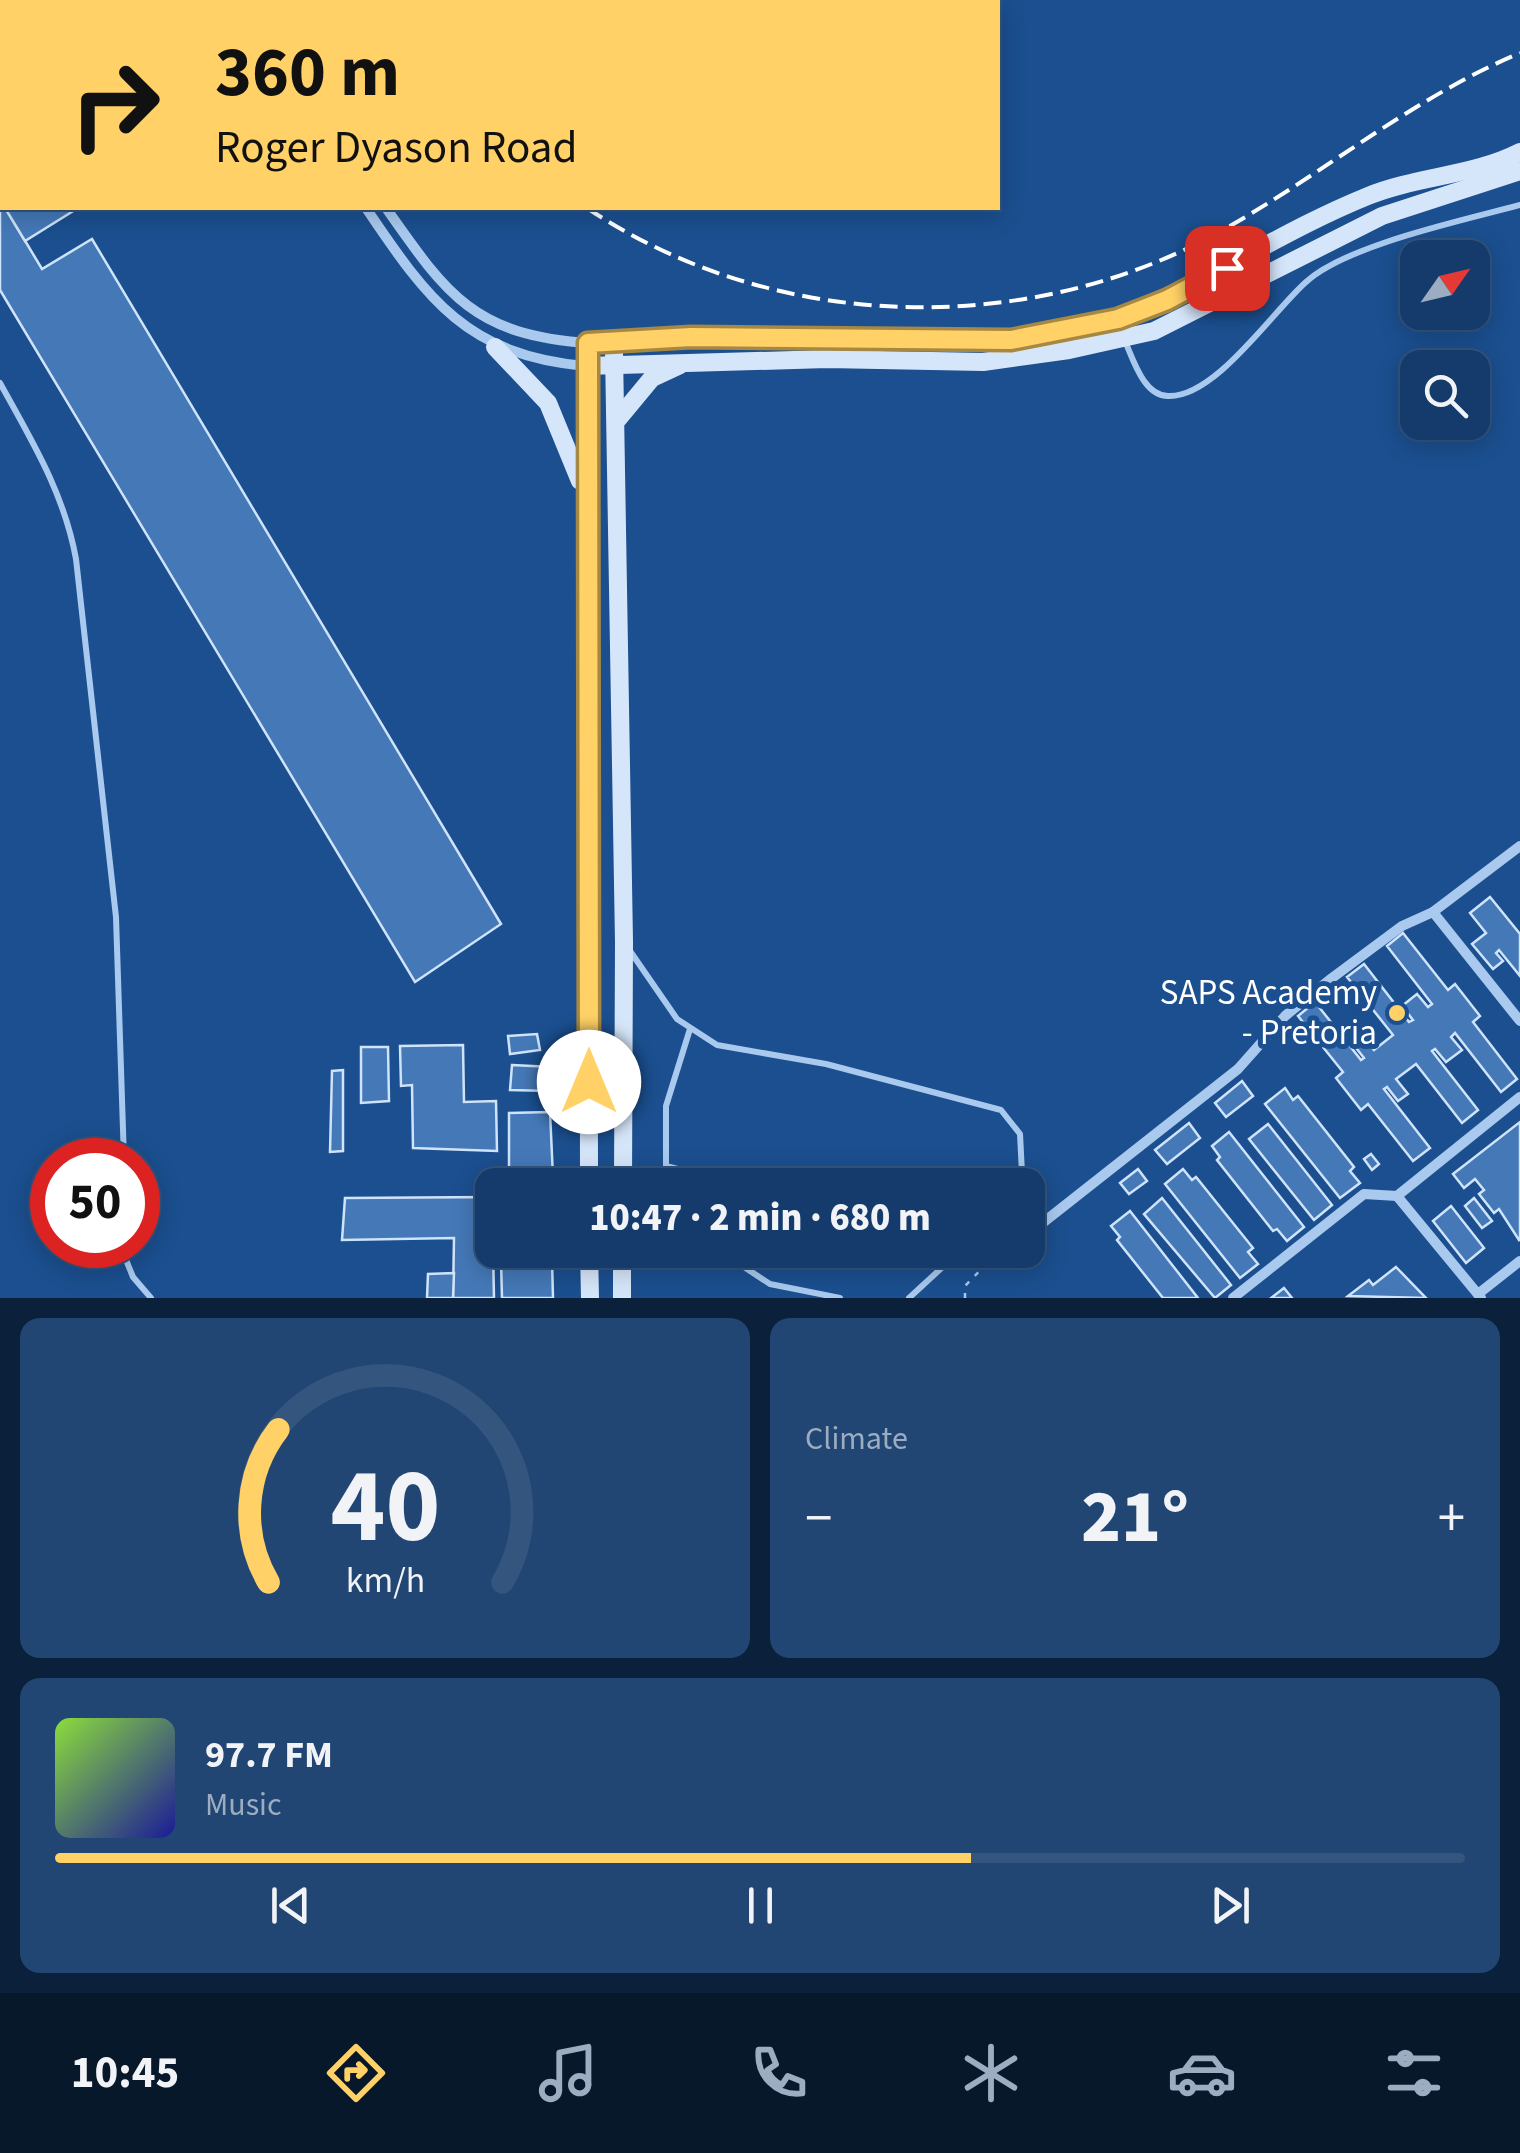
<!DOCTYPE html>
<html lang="en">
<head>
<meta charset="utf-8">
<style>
  body { margin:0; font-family:"Source Sans 3",sans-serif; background:#214673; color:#f1f3f6; height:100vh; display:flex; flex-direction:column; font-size:38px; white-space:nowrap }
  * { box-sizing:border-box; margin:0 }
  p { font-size:32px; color:#9dadc1 }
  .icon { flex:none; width:55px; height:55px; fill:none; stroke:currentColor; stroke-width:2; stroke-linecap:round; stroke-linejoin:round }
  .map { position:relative; height:1298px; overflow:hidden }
  .details { display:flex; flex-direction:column; gap:20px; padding:20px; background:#0b203b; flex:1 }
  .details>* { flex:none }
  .top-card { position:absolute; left:0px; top:0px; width:1000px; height:210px; box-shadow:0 5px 25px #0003,0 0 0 2px #33557e; background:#ffd166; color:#111; overflow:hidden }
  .needle { width:65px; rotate:56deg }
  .fabs { position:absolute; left:1400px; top:240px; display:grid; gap:20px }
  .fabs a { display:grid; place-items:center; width:90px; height:90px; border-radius:20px; background:#143b6b; box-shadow:0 5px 25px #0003,0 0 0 2px #33557e; font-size:50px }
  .speed { position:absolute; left:30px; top:1138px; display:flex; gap:20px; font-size:50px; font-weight:700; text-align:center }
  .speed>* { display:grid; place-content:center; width:130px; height:130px; border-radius:50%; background:#143b6b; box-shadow:0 5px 25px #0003,0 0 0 2px #33557e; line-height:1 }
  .speed .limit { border:15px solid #d22; background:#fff; color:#111 }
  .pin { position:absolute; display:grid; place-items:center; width:85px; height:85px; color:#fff; margin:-42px; border-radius:20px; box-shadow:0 5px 15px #0006 }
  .me { position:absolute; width:110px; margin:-55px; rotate:0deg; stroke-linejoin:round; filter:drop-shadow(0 0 8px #0008) }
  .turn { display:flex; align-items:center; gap:35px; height:210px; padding:0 50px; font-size:45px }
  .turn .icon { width:130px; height:130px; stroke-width:2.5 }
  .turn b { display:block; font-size:70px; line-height:85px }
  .big { font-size:75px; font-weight:800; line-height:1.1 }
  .details .widget { flex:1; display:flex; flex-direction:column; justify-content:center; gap:15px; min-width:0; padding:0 35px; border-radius:20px; background:#214673 }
  .details .dial { align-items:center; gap:0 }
  .dial svg { height:260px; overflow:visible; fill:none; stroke:#33557e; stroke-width:7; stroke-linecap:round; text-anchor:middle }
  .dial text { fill:#f1f3f6; stroke:none }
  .song { display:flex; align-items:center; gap:30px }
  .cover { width:120px; height:120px; border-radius:15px; background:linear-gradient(135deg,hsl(90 70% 55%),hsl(240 70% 35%)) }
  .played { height:10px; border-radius:5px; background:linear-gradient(90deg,#ffd166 65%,#33557e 65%) }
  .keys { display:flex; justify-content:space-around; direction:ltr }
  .heat { display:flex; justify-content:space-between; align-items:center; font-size:55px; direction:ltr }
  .details .tiles { flex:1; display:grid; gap:20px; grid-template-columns:1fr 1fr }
  .widget:last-child { grid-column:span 2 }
  .trip { position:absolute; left:475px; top:1168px; width:570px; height:100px; border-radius:20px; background:#143b6b; box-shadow:0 5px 25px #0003,0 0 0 2px #33557e; font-weight:800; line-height:100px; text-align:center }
  .tab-bar { display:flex; height:160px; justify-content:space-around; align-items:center; background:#08182b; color:#9dadc1 }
  .tab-bar .icon { width:70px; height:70px }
  .tab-bar .current { color:#ffd166 }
  .tab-bar b { font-size:45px; color:#f1f3f6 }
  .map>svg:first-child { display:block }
</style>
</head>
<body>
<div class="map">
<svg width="1520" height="1298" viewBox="0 0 1520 1298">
  <rect width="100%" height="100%" fill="#1b4f8f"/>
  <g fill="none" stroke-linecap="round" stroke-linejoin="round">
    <g stroke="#9cc4f0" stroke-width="4">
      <path d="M316,0L319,2"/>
      <path d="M447,2L450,0"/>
    </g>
  </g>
  <g fill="#4478b7" stroke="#cfe3fa" stroke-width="2.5">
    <path d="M0,0L19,2H2V178Z"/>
    <path d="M0,199L42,269L92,239L501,924L415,982L0,290Z"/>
    <path d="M5,208H78L25,241Z"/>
    <path d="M1490,897L1520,934V976L1499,950L1496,953L1503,961L1493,969L1472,944L1486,933L1470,913Z"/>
    <path d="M1403,933L1448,990L1455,984L1480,1016L1473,1022L1517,1079L1501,1092L1455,1033L1451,1037L1462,1050L1446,1062L1435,1049L1432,1051L1478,1110L1462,1123L1416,1064L1396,1079L1408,1094L1398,1101L1387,1087L1384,1089L1430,1148L1413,1161L1368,1104L1361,1110L1336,1078L1343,1072L1298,1016L1315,1002L1361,1060L1364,1058L1353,1044L1363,1037L1374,1050L1393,1035L1347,977L1364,964L1409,1022L1413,1020L1402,1006L1417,994L1428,1007L1432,1004L1387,946Z"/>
    <path d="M537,1034L540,1050L510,1054L508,1036Z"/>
    <path d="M463,1045L464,1102L496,1101L497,1151L413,1148L412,1085L401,1086L400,1046Z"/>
    <path d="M361,1047H388L389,1101L361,1103Z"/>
    <path d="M512,1065L552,1067L551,1091L510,1090Z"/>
    <path d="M343,1070V1151L330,1152L332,1071Z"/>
    <path d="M1242,1081L1253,1096L1226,1117L1215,1103Z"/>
    <path d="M1285,1088L1293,1100L1298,1096L1354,1167L1350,1171L1360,1183L1340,1198L1265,1104Z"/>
    <path d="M550,1112L553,1177L509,1179V1113Z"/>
    <path d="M1520,1122V1239L1519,1240L1499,1209L1494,1213L1479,1194L1484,1190L1475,1179L1464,1188L1453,1174Z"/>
    <path d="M1189,1123L1200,1138L1167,1164L1155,1150Z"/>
    <path d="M1268,1124L1332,1205L1314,1220L1249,1139Z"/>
    <path d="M1229,1132L1304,1227L1287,1241L1277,1229L1273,1231L1217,1160L1220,1157L1212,1146Z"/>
    <path d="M1371,1154L1379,1164L1372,1170L1364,1159Z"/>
    <path d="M1138,1169L1147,1181L1129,1194L1120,1183Z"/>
    <path d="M1183,1169L1192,1180L1196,1177L1253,1248L1248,1252L1258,1264L1240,1278L1165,1184Z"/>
    <path d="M492,1197L494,1298H453L454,1238L342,1240L345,1198Z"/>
    <path d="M1162,1198L1231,1285L1215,1298L1144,1214Z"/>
    <path d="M1474,1198L1492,1221L1482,1228L1465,1206Z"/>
    <path d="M1451,1206L1484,1248L1466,1263L1433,1221Z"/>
    <path d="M1130,1211L1198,1298H1163L1117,1240L1120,1237L1111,1226Z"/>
    <path d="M552,1260L553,1298H502L501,1261Z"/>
    <path d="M1396,1267L1426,1298L1348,1296L1369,1280L1373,1285Z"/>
    <path d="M454,1273L453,1298H427L428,1274Z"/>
    <path d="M1284,1288L1292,1298H1271Z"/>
  </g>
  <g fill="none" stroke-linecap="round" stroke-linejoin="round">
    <path stroke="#a9c9ee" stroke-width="2.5" stroke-dasharray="5 8" stroke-linecap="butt" d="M965,1298V1286L1000,1250"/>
    <g stroke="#a9c9ee" stroke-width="6">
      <path d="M1124,339C1133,358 1143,396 1168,396C1215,398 1272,312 1306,282C1346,245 1465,220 1520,205"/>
      <path d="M0,383C32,441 64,493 76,559L116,917L124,1160"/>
      <path d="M628,948L677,1019L717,1045L826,1064L1001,1110L1020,1134L1022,1173L1013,1185"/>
      <path d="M690,1029L666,1106V1166L739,1185"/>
      <path d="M666,1166L668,1185"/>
      <path d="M120,1245L133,1277L151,1298"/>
      <path d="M686,1250L738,1263L770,1284L840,1298"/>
      <path d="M909,1298L961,1250"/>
    </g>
    <g stroke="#a9c9ee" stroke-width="10">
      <path d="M124,0L128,2"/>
      <path d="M178,0L182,2"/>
      <path d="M366,208C428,300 467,355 585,366"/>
      <path d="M386,208C447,295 474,335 588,343"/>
      <path d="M1433,912L1520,1021"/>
      <path d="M1040,1225L1238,1069L1285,1016L1332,978L1402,926L1433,912L1520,846"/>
      <path d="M1478,1294L1520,1261"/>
      <path d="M1233,1298L1364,1194L1397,1196"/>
      <path d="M1481,1298L1397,1196L1520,1097"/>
    </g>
    <g stroke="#d6e6fa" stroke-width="18">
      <path d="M495,347L548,403L580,481"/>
      <path d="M614,352L624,942L623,1185"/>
      <path d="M585,366L827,359L983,362L1069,350L1154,331L1382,216L1520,171"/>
      <path d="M618,419L652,378L680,365"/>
      <path d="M589,1185L588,343C676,338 764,338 853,339C905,340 960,345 1012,340C1154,327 1242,247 1368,196C1417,176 1473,176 1520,152"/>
      <path d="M589,1250L590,1298"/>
      <path d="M622,1298V1250"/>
    </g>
    <g stroke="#fff" stroke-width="4" stroke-dasharray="18 8" stroke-linecap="butt">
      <path d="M374,0L376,2"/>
      <path d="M587,208C772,332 1026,340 1221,231C1322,175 1412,98 1520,53"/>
    </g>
  </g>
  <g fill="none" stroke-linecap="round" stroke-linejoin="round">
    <defs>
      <path id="route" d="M589,1082L588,343L691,337L1011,340L1118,319L1167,300L1227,268"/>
    </defs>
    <use href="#route" stroke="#a68842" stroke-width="25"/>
    <use href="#route" stroke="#ffd166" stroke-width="18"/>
  </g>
  <circle fill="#ffd166" stroke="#1b4f8f" stroke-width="4" cx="1397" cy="1013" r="10"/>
  <g text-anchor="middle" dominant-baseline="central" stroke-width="10" stroke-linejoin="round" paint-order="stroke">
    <g font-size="35" fill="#fff" stroke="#1b4f8f" text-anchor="end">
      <text x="1377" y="993">SAPS Academy<tspan x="1377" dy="40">- Pretoria</tspan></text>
    </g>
  </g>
</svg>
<div class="fabs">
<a><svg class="needle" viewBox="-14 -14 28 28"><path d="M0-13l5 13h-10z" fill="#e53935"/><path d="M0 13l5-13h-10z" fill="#9dadc1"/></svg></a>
<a><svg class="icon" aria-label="search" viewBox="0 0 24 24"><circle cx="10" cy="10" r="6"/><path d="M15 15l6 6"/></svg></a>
</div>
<div class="speed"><div class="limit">50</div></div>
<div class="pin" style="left:1227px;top:268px;background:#d93025"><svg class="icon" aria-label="arrive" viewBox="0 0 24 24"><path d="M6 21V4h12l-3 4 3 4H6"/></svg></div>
<svg class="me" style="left:589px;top:1082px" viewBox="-20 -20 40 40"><circle r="19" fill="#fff"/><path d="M0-13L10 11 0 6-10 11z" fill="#ffd166"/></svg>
<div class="trip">10:47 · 2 min · 680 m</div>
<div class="top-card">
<div class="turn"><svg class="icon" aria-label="right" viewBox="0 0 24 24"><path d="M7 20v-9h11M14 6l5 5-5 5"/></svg><div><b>360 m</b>Roger Dyason Road</div></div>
</div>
</div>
<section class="details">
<div class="tiles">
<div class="widget dial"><svg viewBox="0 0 100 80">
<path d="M14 69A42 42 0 1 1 86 69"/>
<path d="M14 69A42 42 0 0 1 17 22" stroke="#ffd166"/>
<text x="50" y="56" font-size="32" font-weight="700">40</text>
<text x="50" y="72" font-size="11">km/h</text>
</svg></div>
<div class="widget"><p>Climate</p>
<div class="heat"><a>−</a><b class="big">21°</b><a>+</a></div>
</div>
<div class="widget">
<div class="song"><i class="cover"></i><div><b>97.7 FM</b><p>Music</p></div></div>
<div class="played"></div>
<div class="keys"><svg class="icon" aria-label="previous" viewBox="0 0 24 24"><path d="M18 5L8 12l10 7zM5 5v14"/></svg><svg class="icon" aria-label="pause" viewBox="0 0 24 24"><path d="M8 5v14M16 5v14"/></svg><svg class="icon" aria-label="next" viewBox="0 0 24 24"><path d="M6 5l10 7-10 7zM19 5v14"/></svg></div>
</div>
</div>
</section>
<nav class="tab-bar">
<b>10:45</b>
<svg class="icon current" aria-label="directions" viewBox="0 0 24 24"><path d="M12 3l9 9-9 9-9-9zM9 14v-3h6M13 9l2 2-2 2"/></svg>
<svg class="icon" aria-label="music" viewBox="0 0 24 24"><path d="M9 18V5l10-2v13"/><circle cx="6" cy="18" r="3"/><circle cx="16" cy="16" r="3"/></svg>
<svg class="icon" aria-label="phone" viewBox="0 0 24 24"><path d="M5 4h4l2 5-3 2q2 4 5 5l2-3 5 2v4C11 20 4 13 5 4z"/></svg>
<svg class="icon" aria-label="climate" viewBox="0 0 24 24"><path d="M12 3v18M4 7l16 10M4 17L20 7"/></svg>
<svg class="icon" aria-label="car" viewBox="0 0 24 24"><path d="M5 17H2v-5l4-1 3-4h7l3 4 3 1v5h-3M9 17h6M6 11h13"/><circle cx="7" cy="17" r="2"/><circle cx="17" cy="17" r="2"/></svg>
<svg class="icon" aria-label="filters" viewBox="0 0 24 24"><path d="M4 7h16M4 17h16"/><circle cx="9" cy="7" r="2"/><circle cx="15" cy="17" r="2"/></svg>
</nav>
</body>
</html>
